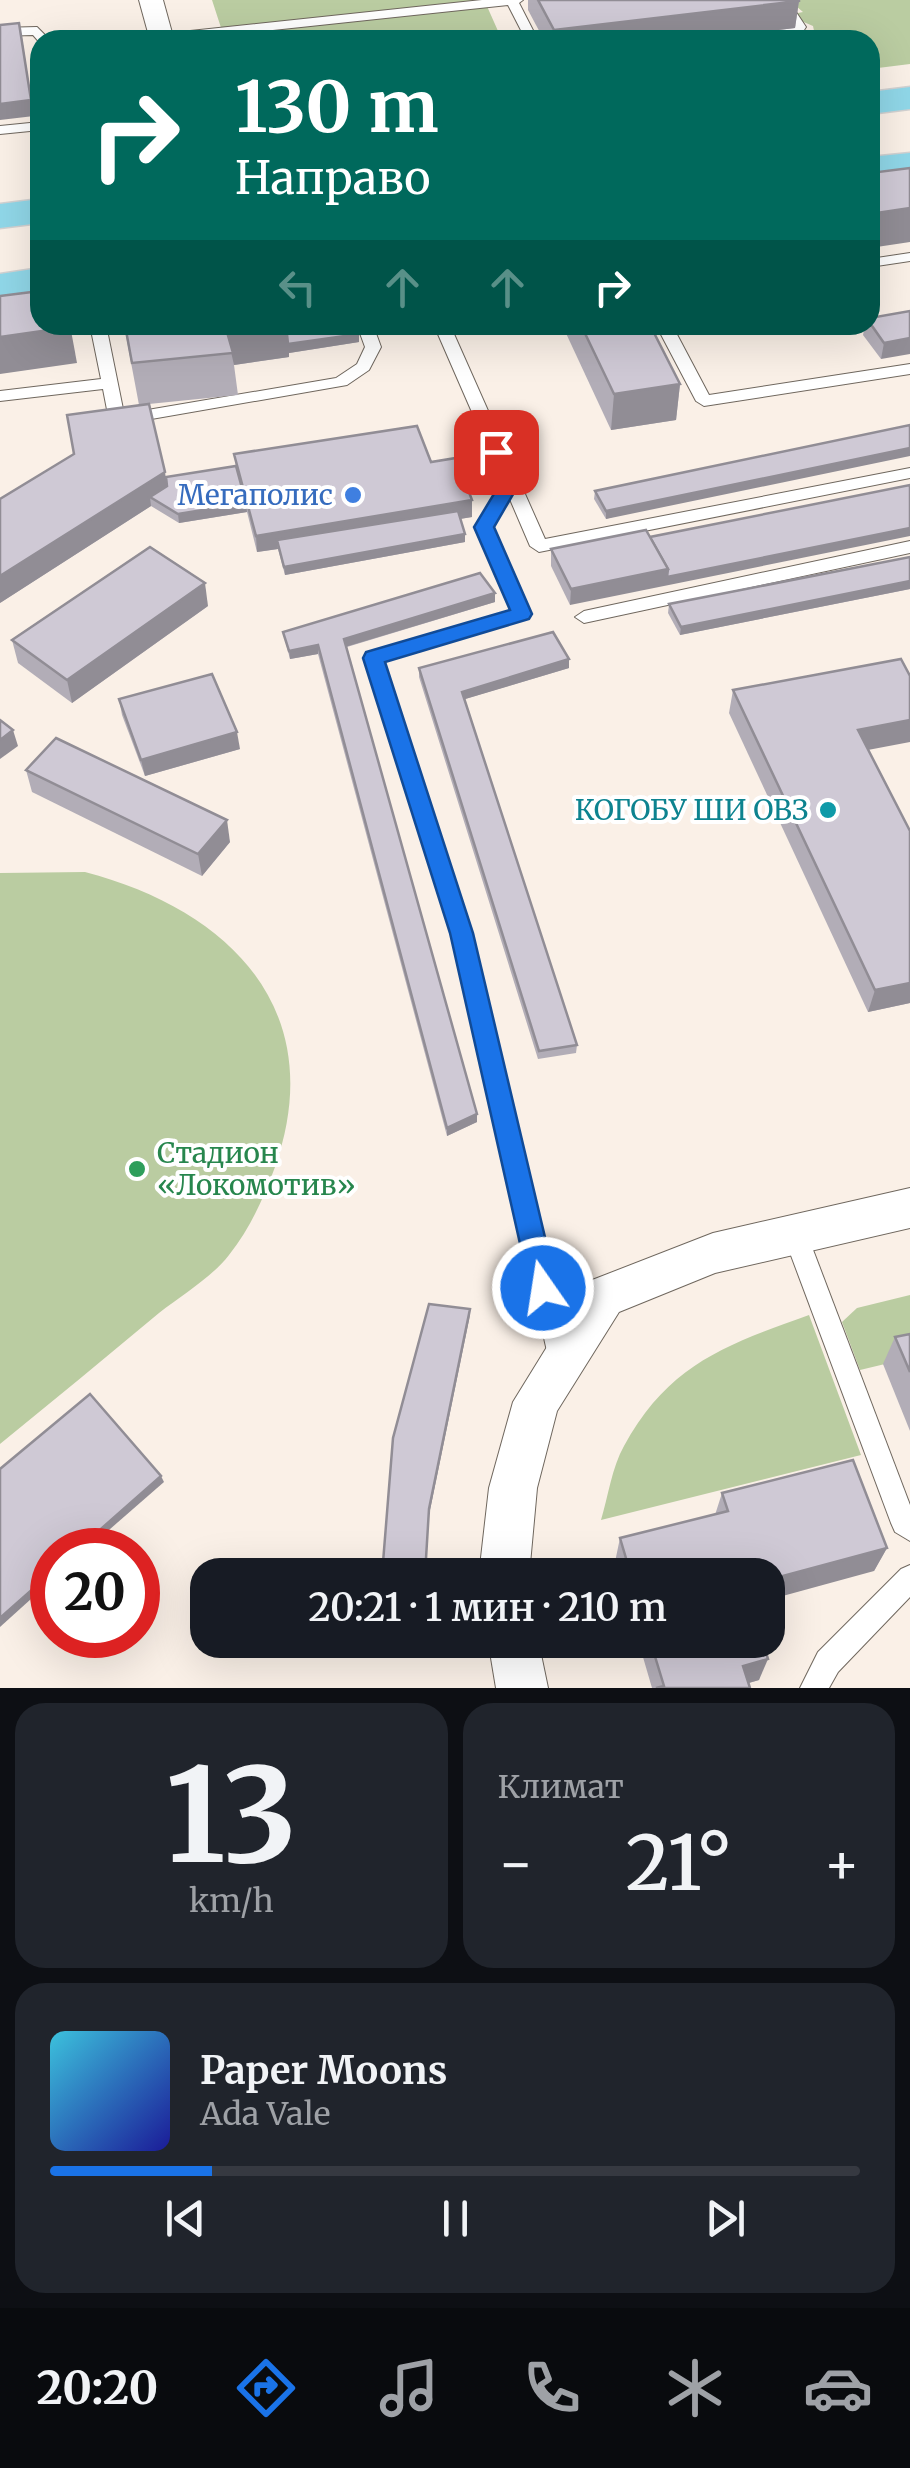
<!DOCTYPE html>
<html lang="ru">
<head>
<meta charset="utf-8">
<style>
  body { margin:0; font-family:Merriweather,serif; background:#20242c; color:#f1f3f6; height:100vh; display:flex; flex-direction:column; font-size:38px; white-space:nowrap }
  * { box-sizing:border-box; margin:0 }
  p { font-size:32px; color:#9ea1a6 }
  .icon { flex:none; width:55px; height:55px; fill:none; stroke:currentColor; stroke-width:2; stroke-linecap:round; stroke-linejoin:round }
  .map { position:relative; height:1688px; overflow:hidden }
  .panel { display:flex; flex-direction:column; gap:15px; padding:15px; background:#0d0f14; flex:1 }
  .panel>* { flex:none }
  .top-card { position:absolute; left:30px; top:30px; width:850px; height:305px; border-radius:30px; box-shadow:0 10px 40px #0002; background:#00695c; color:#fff; overflow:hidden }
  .speed { position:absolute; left:30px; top:1528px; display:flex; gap:20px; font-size:50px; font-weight:700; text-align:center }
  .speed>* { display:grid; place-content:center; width:130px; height:130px; border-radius:50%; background:#171b24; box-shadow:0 10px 40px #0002; line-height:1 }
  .speed .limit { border:15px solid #d22; background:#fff; color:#111 }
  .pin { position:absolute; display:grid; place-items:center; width:85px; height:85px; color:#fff; margin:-42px; border-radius:20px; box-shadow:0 5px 15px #0006 }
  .me { position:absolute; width:110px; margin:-55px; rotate:347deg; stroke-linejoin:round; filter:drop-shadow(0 0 8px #0008) }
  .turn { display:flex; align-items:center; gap:35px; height:210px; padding:0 40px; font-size:45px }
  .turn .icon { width:130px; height:130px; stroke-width:2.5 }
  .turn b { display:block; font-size:70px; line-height:85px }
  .lanes { display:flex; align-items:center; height:95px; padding:0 40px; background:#0003; justify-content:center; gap:50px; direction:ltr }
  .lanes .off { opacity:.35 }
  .big { font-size:75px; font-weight:600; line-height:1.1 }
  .panel .card { flex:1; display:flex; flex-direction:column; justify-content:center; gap:15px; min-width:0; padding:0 35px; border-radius:30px; background:#20242c }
  .panel .dial { align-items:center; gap:0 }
  .dial b { font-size:130px; line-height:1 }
  .song { display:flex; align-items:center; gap:30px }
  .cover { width:120px; height:120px; border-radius:15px; background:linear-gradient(135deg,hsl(190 70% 55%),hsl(240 70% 35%)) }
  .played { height:10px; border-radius:5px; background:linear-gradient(90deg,#1a73e8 20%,#363941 20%) }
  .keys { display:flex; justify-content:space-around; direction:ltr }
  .heat { display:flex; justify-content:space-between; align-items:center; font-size:55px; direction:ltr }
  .panel .tiles { flex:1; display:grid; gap:15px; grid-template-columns:1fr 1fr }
  .card:last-child { grid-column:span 2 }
  .trip { position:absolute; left:190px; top:1558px; width:595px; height:100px; border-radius:30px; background:#171b24; box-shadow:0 10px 40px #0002; font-weight:600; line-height:100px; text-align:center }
  .dock { display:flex; height:160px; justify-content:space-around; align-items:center; background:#090b0e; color:#9ea1a6 }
  .dock .icon { width:70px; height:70px }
  .dock .active { color:#1a73e8 }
  .dock b { font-size:45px; color:#f1f3f6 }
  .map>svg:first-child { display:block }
</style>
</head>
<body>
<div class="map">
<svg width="910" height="1688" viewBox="0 0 910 1688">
  <rect width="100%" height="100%" fill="#faf0e7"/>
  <g fill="#bacca1">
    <path d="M212,0H489L486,4L502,40H225Z"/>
    <path d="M789,0H910V64L870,69V40H816L813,26L799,20L798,13L803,12Z"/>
    <path d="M85,872C230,910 330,1010 275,1167C264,1197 250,1229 229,1255C212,1277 182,1295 159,1313C106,1357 53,1401 0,1444V873Z"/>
    <path d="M910,1295V1358L860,1370L842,1322L857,1308Z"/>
    <path d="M809,1315L861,1455L601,1520C608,1497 612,1467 624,1446C669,1364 726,1345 809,1315Z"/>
  </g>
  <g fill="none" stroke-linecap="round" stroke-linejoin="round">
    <defs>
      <g id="lane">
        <path d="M482,0H523L519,3L538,40H526L508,5L179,40L156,38L162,34Z"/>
        <path d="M776,0H788L806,27L804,30L783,38L725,40L793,25Z"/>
        <path d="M37,27L50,40H40V43L33,35L0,36V28Z"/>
        <path d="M40,122V130L0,134V126Z"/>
        <path d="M910,253V261L870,267V259Z"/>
        <path d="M90,325H106L124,414L336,378L357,364L365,347L357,325H373L381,347L369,370L347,385L117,425L109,420L103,389L0,401V391L101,379Z"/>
        <path d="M434,325H450L545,539L910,468V478L539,552L530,546L509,497L493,527L531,614L528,618L383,661L472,933L573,1360L570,1368L561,1372L552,1368L549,1360L452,933L364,658L367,653L512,611L475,527L502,481Z"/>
        <path d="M656,325H672L709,395L910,364V374L704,406L696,401Z"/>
        <path d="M910,541V553L584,623L575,617L584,611Z"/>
        <path d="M795,1223L803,1226L807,1234L910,1505V1541L895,1532L891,1523L783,1234L787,1226Z"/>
        <path d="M910,1565V1597L838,1672L829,1688H800L818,1652L901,1569Z"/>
      </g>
      <g id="street">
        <path d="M139,0H163L174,40H150Z"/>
        <path d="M910,1188V1228L715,1273L619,1312L557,1411L537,1488L529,1575H479L489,1488L513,1402L587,1282L713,1233Z"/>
        <path d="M488,1640H538L548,1688H496Z"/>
      </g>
      <g id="primary">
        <path d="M910,87V109L870,114V92Z"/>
        <path d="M910,153V175L870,181V157Z"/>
        <path d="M40,199V223L0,228V204Z"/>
        <path d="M40,268V292L0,298V274Z"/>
      </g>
    </defs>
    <use href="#lane" stroke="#6f675e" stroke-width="2"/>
    <use href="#street" stroke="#6f675e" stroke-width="2"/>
    <use href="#primary" stroke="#d2d1d1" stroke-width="3"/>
    <use href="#lane" fill="#fff" fill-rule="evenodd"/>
    <use href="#street" fill="#fff" fill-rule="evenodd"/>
    <use href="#primary" fill="#90d7e8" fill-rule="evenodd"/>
  </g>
  <g fill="#b2adb7">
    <path d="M528,0H799L795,28L694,40H544L528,10Z"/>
    <path d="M910,311L881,359L863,335L865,325H870V318Z"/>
    <path d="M124,325L359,334V342L289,353V357L234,365L238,395L139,405Z"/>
    <path d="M564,325H650L680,384L676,420L611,430L564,329Z"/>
    <path d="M910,425L606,519L594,499L595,491Z"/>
    <path d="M74,454L166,477L236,466L234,454L431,462L472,500V517L460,519L465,542L285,575L278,549L257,552L247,512L179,523L151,506L0,603Z"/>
    <path d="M646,530L570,605L551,566V549Z"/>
    <path d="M910,557V589L680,635L668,613L669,604Z"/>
    <path d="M495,593V602L347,647L477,1122L447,1136L318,654L290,659L283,632Z"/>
    <path d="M208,606L72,703L18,663L12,640Z"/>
    <path d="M419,668H569L465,699L577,1045L576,1053L538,1059L419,677Z"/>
    <path d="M733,690L868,750L910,831V1003L868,1012L729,713Z"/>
    <path d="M119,699L240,749L145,776L122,715Z"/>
    <path d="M26,770L230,842L202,876L32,792Z"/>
    <path d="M910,1334V1431L883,1364L895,1337Z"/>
    <path d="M722,1493L887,1548L874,1571L768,1575H619L615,1562L620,1538L715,1515Z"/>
    <path d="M638,1640H762L759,1680L749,1683L750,1688H652Z"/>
  </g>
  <g fill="#918d95">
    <path d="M799,1L795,28L694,40H554V30Z"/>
    <path d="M22,38L34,116L0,120V104Z"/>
    <path d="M910,208V242L870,248V214Z"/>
    <path d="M70,325L77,363L0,374V337Z"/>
    <path d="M225,325H286L359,334V342L289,353V357L234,365Z"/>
    <path d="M910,338V354L881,359L884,343Z"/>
    <path d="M680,384L676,420L611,430L614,394Z"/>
    <path d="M910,448V456L606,519V511Z"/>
    <path d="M165,472L168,495L150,497L151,506L0,603V576Z"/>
    <path d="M472,500V517L279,548L277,540L278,549L257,552L256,536Z"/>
    <path d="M246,503L247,512L179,523L178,514Z"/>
    <path d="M910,528V536L570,605L571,589L668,569Z"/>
    <path d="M465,534V542L285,575L284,567Z"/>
    <path d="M910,581V589L680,635L681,627Z"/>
    <path d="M205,583L208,606L72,703L67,680Z"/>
    <path d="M495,593V602L345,647L344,639Z"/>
    <path d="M318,645V654L290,659L289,651Z"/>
    <path d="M569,659V668L462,700V692Z"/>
    <path d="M910,720V742L852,753L858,730Z"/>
    <path d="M13,730L18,746L0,759V740Z"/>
    <path d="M237,732L240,749L145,776L141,760Z"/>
    <path d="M227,820L230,842L202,876L198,854Z"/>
    <path d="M910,983V1003L868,1012L875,990Z"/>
    <path d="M477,1114V1122L447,1136V1128Z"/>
    <path d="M470,1309V1315L429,1515V1509Z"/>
    <path d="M161,1476L164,1482L86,1550H77Z"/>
    <path d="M887,1548L874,1571L768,1600V1580Z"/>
    <path d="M52,1572V1580L0,1627V1618Z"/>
    <path d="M768,1659L759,1680L734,1687L743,1666Z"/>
  </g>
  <g fill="#cfc9d5" stroke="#918d95" stroke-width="2.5">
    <path d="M538,0H799V1L554,30Z"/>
    <path d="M19,23L31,100L0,104V25Z"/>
    <path d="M910,168V208L870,214V173Z"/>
    <path d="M40,291V325H70V327L0,337V296Z"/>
    <path d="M910,311V338L884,343L870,323V318Z"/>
    <path d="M125,325H225L233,353L132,363Z"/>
    <path d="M286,325H356L359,334L288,344Z"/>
    <path d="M581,325H650L680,384L614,394Z"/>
    <path d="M149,404L165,472L0,576V499L74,454L67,415Z"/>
    <path d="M910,425V448L606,511L595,491Z"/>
    <path d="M417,426L431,462L456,458L472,500L256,536L234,454Z"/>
    <path d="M236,466L246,503L178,514L150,497L167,486L166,477Z"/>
    <path d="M910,485V528L667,577L668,569L650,537Z"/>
    <path d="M458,511L465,534L284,567L277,540Z"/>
    <path d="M646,530L668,569L571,589L551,549Z"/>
    <path d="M150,547L205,583L67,680L12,640Z"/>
    <path d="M910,557V581L681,627L669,604Z"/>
    <path d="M480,573L495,593L344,639L477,1114L447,1128L318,645L289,651L283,632Z"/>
    <path d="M553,632L569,659L462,692L577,1045L539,1051L419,668Z"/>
    <path d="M901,659L910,676V720L858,730L910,831V983L875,990L733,690Z"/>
    <path d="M212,674L237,732L141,760L119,699Z"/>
    <path d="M0,720L13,730L0,740Z"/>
    <path d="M56,738L227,820L198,854L26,770Z"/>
    <path d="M429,1304L470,1309L429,1509L425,1575H382L393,1438Z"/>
    <path d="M910,1334V1372L895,1337Z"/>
    <path d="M90,1394L161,1476L77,1550H52V1572L0,1618V1469Z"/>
    <path d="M853,1460L887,1548L768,1580V1575H631L620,1538L728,1511L722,1493Z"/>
    <path d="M650,1640H762L768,1659L743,1666L750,1688H656L664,1686Z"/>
  </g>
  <path fill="#1a73e8" stroke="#114b97" stroke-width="2.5" d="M496,446L505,452L519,484L494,527L532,614L529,619L385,662L473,933L557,1288L553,1297L543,1301L534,1297L530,1288L450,933L363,658L366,652L510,610L474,527L500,484L487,452Z"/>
  <circle fill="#3f7fe0" stroke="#fff" stroke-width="4" cx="353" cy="495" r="10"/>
  <circle fill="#0f9aa8" stroke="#fff" stroke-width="4" cx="828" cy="810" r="10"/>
  <circle fill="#2e9e5b" stroke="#fff" stroke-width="4" cx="137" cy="1169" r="10"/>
  <g text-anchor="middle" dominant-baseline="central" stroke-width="8" stroke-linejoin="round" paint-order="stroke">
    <g font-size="28" fill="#366cbe" stroke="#fff" text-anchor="end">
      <text x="333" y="495">Мегаполис</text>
    </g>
    <g font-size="28" fill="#0d838f" stroke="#fff" text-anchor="end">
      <text x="808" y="810">КОГОБУ ШИ ОВЗ</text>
    </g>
    <g font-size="28" fill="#27864d" stroke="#fff" text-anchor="start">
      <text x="157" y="1153">Cтадион<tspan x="157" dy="32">«Локомотив»</tspan></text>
    </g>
  </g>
</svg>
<div class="speed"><div class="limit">20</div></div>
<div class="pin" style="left:496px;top:452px;background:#d93025"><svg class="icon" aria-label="arrive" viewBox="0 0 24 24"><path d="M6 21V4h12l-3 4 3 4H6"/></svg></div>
<svg class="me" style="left:543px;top:1288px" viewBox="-20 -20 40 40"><circle r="17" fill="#1a73e8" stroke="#fff" stroke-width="3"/><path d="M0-11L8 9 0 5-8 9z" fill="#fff"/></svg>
<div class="trip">20:21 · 1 мин · 210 m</div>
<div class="top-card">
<div class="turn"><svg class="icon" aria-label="right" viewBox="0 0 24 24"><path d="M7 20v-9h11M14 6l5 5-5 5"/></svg><div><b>130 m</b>Направо</div></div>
<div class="lanes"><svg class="icon off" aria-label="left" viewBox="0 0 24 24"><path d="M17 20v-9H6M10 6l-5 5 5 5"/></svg><svg class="icon off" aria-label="ahead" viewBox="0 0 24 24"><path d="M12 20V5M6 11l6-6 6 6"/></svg><svg class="icon off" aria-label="ahead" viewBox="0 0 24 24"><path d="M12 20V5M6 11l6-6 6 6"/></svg><svg class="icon" aria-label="right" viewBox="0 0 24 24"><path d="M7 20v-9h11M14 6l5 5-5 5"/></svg></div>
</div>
</div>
<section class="panel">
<div class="tiles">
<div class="card dial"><b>13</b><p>km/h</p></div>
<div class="card"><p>Климат</p>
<div class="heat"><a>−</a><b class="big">21°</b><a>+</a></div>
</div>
<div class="card">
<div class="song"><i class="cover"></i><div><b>Paper Moons</b><p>Ada Vale</p></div></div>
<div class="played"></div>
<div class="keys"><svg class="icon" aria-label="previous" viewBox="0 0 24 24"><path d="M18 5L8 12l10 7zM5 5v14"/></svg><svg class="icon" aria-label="pause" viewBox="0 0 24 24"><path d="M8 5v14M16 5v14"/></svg><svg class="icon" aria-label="next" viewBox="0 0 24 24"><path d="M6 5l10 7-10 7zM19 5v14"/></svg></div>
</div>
</div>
</section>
<nav class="dock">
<b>20:20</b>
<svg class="icon active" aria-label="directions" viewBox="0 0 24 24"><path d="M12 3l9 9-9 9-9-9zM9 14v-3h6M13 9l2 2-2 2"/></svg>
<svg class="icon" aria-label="music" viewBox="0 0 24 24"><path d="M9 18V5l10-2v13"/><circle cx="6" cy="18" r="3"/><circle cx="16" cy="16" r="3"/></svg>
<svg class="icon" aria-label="phone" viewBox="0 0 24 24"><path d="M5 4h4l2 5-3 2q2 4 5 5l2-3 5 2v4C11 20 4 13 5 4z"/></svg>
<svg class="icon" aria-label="climate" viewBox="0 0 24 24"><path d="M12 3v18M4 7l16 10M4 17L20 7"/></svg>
<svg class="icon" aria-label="car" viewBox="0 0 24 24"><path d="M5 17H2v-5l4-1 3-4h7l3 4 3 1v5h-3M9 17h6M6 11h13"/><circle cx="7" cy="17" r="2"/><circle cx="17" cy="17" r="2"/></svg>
</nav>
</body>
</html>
